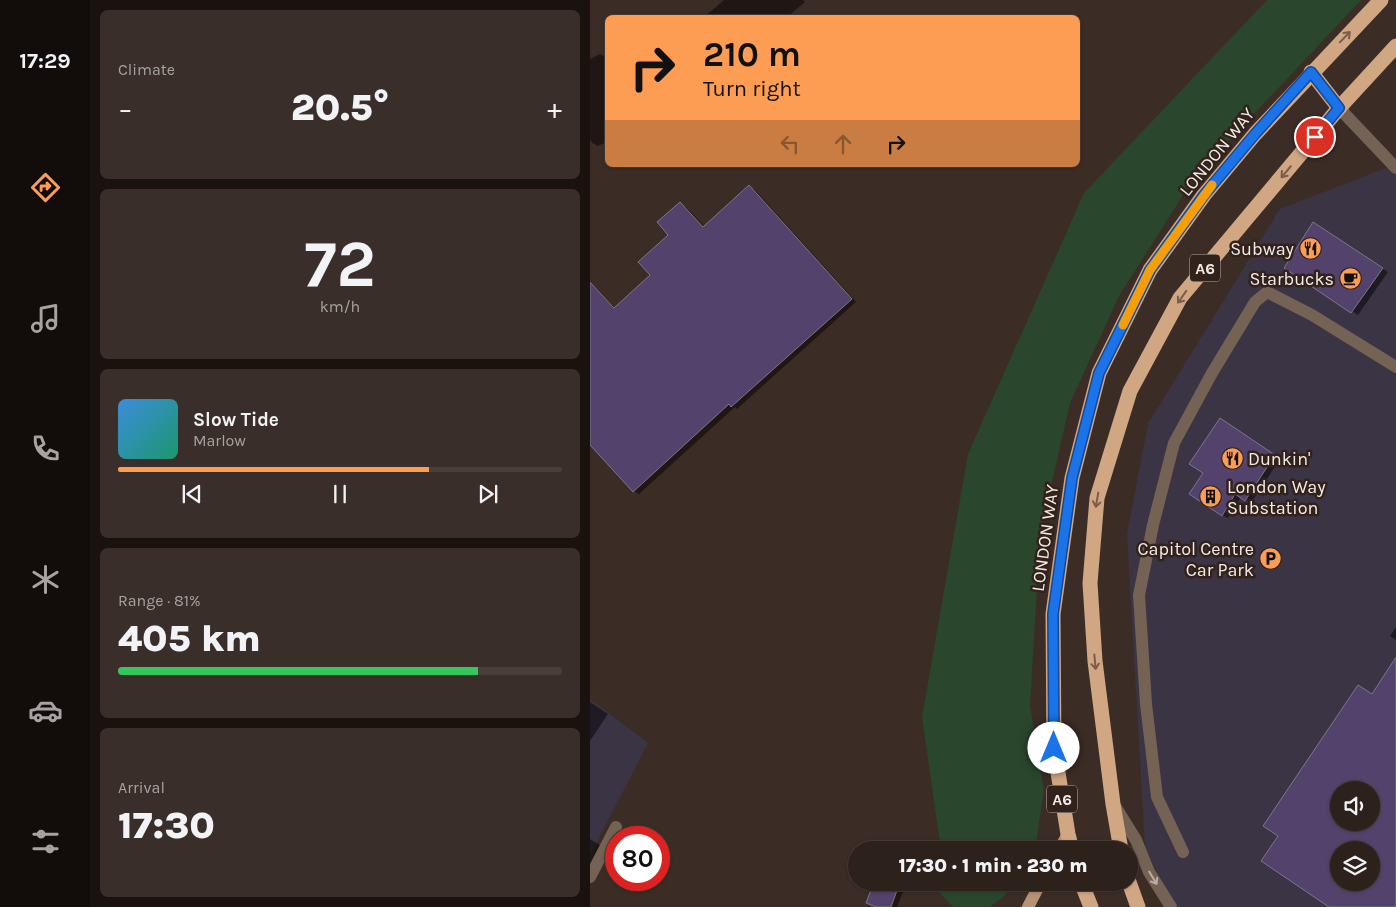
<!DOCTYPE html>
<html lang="en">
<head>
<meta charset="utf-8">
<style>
  body { margin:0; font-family:Karla,sans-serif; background:#392e29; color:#f1f3f6; height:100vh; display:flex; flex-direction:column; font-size:19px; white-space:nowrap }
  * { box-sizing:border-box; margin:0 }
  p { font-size:16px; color:#a7a3a3 }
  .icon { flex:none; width:28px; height:28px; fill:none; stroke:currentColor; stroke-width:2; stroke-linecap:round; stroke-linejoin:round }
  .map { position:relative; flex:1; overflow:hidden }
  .details { display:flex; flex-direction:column; gap:10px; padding:10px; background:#19120f; width:500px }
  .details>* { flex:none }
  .guide { position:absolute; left:15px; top:15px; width:475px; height:152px; border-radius:8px; box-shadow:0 1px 4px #0004,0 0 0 1px #483e3b; background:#fc9d53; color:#111; overflow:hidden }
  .fabs { position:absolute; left:740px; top:781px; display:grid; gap:10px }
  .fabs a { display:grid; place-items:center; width:50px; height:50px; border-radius:50%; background:#2d211c; box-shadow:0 1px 4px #0004,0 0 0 1px #483e3b; font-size:25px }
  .speed { position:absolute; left:15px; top:826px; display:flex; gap:10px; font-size:25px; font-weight:700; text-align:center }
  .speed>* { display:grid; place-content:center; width:65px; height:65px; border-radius:50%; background:#2d211c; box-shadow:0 1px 4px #0004,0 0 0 1px #483e3b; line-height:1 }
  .speed .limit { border:8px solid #d22; background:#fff; color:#111 }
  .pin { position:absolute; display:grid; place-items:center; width:42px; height:42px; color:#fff; margin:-21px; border:2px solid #fff; border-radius:50%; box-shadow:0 1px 5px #0007 }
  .me { position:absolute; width:55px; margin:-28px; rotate:0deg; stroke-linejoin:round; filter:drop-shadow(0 0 4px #0008) }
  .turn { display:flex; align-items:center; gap:18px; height:105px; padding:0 15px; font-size:22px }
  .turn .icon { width:65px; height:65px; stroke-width:2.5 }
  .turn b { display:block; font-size:35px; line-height:42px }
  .lanes { display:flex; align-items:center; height:48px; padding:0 15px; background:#0003; justify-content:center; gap:25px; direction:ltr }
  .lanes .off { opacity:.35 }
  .big { font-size:38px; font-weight:800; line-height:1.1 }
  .details .card { flex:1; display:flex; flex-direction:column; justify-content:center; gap:8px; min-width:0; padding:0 18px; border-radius:8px; background:#392e29 }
  .details .dial { align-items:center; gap:0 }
  .dial b { font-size:65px; line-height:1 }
  .song { display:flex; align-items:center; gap:15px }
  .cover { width:60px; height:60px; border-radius:8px; background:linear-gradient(135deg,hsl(210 70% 55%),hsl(160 70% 35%)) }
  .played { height:5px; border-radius:2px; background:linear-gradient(90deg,#fc9d53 70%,#483e3b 70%) }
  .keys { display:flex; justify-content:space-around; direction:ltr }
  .heat { display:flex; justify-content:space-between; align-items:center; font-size:28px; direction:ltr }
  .charge { height:8px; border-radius:4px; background:linear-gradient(90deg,#34c759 81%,#483e3b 0) }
  .trip { position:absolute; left:258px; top:841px; width:290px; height:50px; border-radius:25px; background:#2d211c; box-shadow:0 1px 4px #0004,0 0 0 1px #483e3b; font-weight:800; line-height:50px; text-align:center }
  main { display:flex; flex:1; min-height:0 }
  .tabs { display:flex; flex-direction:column; width:90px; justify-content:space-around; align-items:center; background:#120d0b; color:#a7a3a3 }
  .tabs .icon { width:35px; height:35px }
  .tabs .selected { color:#fc9d53 }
  .tabs b { font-size:22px; color:#f1f3f6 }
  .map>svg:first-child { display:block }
</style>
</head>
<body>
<main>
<nav class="tabs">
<b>17:29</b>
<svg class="icon selected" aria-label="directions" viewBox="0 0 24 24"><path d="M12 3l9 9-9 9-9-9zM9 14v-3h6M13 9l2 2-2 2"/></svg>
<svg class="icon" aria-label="music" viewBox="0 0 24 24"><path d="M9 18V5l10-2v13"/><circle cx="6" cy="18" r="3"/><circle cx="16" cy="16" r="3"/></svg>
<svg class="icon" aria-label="phone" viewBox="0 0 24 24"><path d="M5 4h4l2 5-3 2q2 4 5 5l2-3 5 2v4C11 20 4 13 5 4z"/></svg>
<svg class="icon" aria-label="climate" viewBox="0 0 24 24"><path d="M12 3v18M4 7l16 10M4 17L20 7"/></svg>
<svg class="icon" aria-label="car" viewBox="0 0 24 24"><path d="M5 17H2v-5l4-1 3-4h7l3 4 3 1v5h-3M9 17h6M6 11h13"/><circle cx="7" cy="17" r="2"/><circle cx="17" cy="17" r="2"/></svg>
<svg class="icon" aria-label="filters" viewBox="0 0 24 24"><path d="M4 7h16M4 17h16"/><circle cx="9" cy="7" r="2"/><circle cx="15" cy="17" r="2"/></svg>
</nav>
<section class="details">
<div class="card"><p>Climate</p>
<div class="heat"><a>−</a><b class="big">20.5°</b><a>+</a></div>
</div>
<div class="card dial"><b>72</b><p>km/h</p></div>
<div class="card">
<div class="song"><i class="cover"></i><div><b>Slow Tide</b><p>Marlow</p></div></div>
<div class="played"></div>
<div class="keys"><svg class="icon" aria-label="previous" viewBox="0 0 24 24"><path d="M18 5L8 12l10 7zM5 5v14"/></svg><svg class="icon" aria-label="pause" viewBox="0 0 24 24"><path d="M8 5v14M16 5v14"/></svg><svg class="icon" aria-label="next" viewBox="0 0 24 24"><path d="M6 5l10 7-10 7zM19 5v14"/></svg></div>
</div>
<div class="card"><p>Range · 81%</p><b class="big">405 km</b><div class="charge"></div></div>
<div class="card"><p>Arrival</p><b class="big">17:30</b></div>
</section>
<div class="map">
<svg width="806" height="907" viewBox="0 0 806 907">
  <rect width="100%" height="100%" fill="#3c2c26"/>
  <g fill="#3b3444" fill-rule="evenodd">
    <path d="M806,164V907H583L555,847L537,534L558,424L690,209ZM749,790H781V822H749ZM749,850H781V882H749Z"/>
    <path d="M0,699L58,743L0,855Z"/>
  </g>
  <g fill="#2a462d">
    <path d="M677,0H771L604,178L529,296L480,403L450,534L440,706L454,790L445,850H351L332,717L378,454L494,193Z"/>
    <path d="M350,883V882L425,883L415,895L400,907H363L349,892Z"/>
  </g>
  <g fill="#0007">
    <path d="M134,0H213L215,2L196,18H113Z"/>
    <path d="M10,54L15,57L18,61V141L8,146L2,143L0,139V59Z"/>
    <path d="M159,186L165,190L266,302L147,409L145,407L49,494L44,491L0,443V281L25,308L62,275L80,235L90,204L96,207L115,227Z"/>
    <path d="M729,227L798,272L768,315L696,267Z"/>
    <path d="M635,423L690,459L661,503L651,497L638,518L632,515L614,472Z"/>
    <path d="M806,627V640L800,636Z"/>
    <path d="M0,702L18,714L0,741Z"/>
    <path d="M0,839L13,847L0,870Z"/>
    <path d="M285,882H314L316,884L307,907H287Z"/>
  </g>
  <g fill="#53436c" stroke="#7c7687" fill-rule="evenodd">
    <path d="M159,185L262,299L141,407L139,404L43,492L0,445V282L24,308L60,275L48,262L78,235L67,222L90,202L113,227Z"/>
    <path d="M723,222L793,268L761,313L694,268Z"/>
    <path d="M630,418L685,455L655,501L645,494L632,516L599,494L613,473L599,464Z"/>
    <path d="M806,657V907H739L671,861L688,836L673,826L768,685L782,694ZM749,790H781V822H749ZM749,850H781V882H749Z"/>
    <path d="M284,882H310L301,907H286L276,903Z"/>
  </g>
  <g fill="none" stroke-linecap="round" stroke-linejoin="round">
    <g stroke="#746254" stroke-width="12">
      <path d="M749,108L806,168"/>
      <path d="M525,806L546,840L559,872L581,907"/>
      <path d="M593,852L567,797L556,704L549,595L563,525L584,443L622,373L665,302L677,292L722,315L806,367"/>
      <path d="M0,877L26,827"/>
    </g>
    <g stroke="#b79376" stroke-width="12">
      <path d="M469,850L478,834"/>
      <path d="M438,907L451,882"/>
    </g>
    <g stroke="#d1a683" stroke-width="15">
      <path d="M721,72L749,108"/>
      <path d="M482,850L478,834L464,748L463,614L482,478L509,373L560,270L614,195L665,134L791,0"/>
      <path d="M531,850L523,804L505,661L500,583L507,498L540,391L590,298L749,108L806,46"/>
      <path d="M491,882L501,907"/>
      <path d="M539,882L548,907"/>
    </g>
  </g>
  <defs><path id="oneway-shaft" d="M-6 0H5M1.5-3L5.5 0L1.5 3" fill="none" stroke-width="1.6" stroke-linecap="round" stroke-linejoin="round" transform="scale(1.25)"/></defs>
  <g stroke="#7a5d4a">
    <use href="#oneway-shaft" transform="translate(755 37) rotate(-46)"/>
    <use href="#oneway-shaft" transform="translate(696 172) rotate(130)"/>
    <use href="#oneway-shaft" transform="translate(592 297) rotate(125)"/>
    <use href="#oneway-shaft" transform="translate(507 500) rotate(100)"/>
    <use href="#oneway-shaft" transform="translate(505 662) rotate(85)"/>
  </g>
  <use stroke="#bbada4" href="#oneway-shaft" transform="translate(563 878) rotate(59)"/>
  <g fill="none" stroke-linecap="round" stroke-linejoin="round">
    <defs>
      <path id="route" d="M464,748L463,614L482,478L509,373L560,270L614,195L665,134L721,72L749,108L725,137"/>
    </defs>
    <use href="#route" stroke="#114b97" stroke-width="12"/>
    <use href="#route" stroke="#1a73e8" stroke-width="9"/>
    <path stroke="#f59e0b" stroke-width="9" d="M533,325L560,270L622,185"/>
  </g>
  <defs>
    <symbol id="restaurant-disc" viewBox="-11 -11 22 22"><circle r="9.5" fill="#fc9d53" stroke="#32221c"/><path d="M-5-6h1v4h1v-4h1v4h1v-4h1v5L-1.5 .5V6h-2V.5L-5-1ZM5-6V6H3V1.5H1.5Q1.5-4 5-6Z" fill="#111"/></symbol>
    <symbol id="cafe-disc" viewBox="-11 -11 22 22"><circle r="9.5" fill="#fc9d53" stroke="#32221c"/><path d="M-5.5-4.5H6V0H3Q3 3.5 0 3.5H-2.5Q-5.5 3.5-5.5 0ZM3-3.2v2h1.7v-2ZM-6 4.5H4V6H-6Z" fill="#111"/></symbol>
    <symbol id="building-disc" viewBox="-11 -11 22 22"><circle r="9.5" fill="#fc9d53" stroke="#32221c"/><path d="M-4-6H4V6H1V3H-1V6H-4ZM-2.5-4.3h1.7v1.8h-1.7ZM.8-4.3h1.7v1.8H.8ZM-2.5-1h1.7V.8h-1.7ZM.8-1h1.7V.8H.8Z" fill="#111"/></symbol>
    <symbol id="parking-disc" viewBox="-11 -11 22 22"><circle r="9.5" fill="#fc9d53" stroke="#32221c"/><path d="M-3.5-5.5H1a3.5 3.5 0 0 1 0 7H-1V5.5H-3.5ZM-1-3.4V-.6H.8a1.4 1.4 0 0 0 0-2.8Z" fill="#111"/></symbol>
  </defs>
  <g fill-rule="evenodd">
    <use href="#restaurant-disc" x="708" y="236" width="25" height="25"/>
    <use href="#cafe-disc" x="748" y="266" width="25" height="25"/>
    <use href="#restaurant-disc" x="630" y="446" width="25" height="25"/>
    <use href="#building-disc" x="608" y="484" width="25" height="25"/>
    <use href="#parking-disc" x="668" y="546" width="25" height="25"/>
  </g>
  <g text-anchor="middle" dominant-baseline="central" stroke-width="5" stroke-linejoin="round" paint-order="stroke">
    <g fill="#32221c" stroke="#baaea9" stroke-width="1">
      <rect x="600" y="254.5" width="30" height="27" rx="4"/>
      <rect x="457" y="785.5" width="30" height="27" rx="4"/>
    </g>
    <g font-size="16" font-weight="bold" fill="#f5eae6">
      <text x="615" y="268">A6</text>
      <text x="472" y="799">A6</text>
    </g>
    <g font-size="18" fill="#f5eae6" stroke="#32221c">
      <text transform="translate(627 152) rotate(-51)">LONDON WAY</text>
      <text transform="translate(455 538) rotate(-82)">LONDON WAY</text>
    </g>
    <g font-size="18" fill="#f5eae6" stroke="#32221c" text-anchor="end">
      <text x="704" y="249">Subway</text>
      <text x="744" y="279">Starbucks</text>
      <text x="658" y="459" text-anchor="start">Dunkin'</text>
      <text x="637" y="487" text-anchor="start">London Way<tspan x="637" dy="21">Substation</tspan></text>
      <text x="664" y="549">Capitol Centre<tspan x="664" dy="21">Car Park</tspan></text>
    </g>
  </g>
</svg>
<div class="fabs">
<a><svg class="icon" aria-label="sound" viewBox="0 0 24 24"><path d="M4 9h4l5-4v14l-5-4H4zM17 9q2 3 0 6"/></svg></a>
<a><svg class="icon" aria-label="layers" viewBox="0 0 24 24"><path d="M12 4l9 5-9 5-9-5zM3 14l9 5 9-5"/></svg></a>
</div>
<div class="speed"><div class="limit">80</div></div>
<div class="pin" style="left:725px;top:137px;background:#d93025"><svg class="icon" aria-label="arrive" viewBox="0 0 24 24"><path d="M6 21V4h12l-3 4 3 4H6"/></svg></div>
<svg class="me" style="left:464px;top:748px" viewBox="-20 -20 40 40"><circle r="19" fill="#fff"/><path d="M0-13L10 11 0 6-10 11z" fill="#1a73e8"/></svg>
<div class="trip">17:30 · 1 min · 230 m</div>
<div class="guide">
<div class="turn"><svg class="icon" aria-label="right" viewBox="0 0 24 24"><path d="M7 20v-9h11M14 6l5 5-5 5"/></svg><div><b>210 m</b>Turn right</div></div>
<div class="lanes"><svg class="icon off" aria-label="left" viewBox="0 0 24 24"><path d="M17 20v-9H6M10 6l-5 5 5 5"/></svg><svg class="icon off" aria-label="ahead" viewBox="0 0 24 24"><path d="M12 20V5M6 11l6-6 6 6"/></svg><svg class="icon" aria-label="right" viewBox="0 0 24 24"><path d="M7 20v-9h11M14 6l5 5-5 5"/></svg></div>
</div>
</div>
</main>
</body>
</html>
